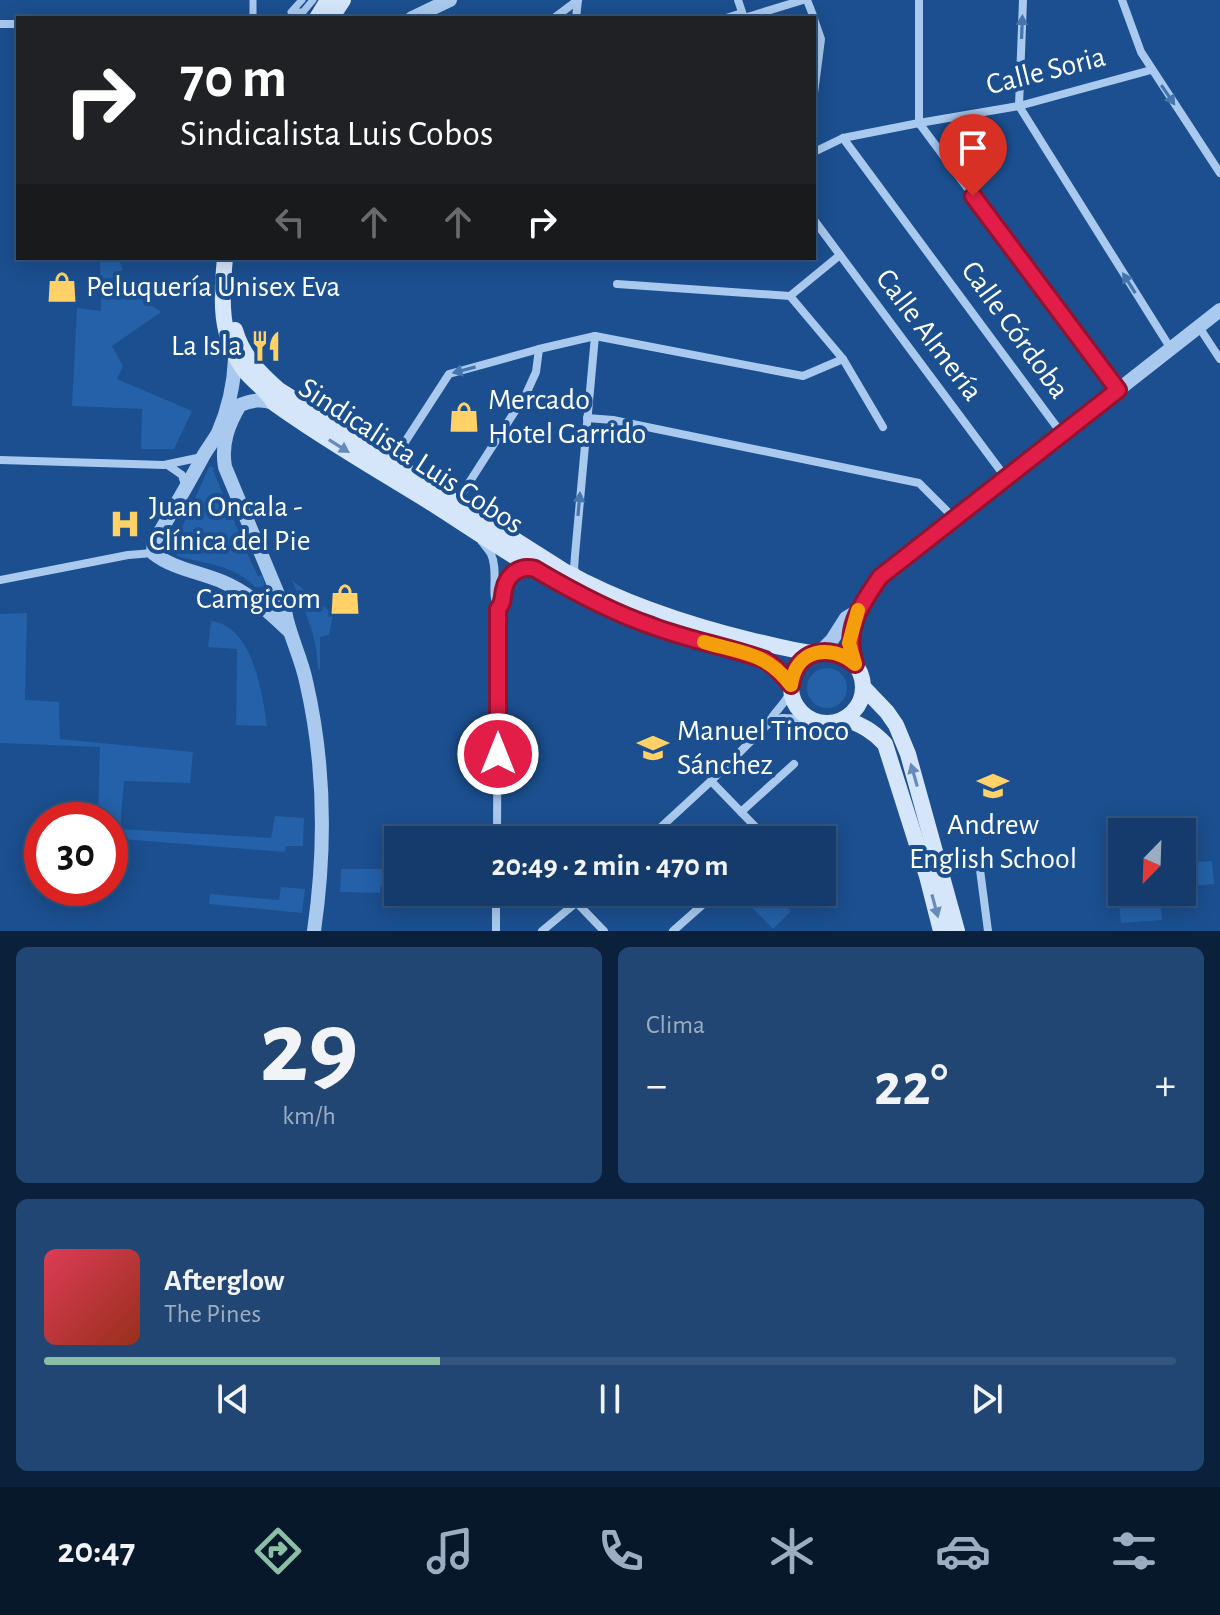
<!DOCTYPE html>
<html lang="es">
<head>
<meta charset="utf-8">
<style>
  body { margin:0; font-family:"Alegreya Sans",sans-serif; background:#214673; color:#f1f3f6; height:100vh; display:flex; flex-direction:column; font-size:30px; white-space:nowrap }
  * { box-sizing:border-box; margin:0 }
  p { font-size:26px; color:#9dadc1 }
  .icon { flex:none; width:44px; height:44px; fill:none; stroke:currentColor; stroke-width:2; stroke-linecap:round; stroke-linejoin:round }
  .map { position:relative; height:931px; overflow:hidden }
  .sheet { display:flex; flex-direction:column; gap:16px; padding:16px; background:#0b203b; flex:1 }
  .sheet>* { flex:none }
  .banner { position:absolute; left:16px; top:16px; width:800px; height:244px; border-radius:0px; box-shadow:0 4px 20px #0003,0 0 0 2px #33557e; background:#202124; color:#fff; overflow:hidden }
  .needle { width:52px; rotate:203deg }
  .controls { position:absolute; left:1108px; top:818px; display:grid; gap:16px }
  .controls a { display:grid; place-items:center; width:88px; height:88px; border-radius:0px; background:#143b6b; box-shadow:0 4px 20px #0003,0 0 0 2px #33557e; font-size:40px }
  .speed { position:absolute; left:24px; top:802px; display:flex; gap:16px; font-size:40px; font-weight:700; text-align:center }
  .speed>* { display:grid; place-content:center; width:104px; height:104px; border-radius:50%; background:#143b6b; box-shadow:0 4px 20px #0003,0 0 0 2px #33557e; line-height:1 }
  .speed .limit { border:12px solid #d22; background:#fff; color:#111 }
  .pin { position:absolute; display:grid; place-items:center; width:68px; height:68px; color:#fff; margin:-82px -34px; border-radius:50% 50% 50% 0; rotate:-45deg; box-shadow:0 0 8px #0007 }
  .pin .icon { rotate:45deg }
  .me { position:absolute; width:88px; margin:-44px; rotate:0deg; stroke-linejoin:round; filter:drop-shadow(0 0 6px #0008) }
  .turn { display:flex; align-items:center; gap:28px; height:168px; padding:0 32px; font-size:36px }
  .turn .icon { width:104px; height:104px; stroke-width:2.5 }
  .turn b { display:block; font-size:56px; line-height:68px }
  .lanes { display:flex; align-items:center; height:76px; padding:0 32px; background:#0003; justify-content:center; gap:40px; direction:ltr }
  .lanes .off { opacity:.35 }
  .big { font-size:60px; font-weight:600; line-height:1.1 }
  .sheet .tile { flex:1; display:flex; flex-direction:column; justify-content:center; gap:12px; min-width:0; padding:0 28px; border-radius:12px; background:#214673 }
  .sheet .dial { align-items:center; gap:0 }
  .dial b { font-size:104px; line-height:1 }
  .song { display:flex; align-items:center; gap:24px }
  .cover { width:96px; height:96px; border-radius:12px; background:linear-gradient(135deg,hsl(350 70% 55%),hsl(10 70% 35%)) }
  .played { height:8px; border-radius:4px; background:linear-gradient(90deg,#8abfa5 35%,#33557e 35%) }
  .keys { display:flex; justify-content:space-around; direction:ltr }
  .heat { display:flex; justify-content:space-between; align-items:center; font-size:44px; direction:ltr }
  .sheet .tiles { flex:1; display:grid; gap:16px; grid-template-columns:1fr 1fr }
  .tile:last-child { grid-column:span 2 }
  .trip { position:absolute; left:384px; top:826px; width:452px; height:80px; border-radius:0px; background:#143b6b; box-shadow:0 4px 20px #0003,0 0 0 2px #33557e; font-weight:600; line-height:80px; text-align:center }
  .tabs { display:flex; height:128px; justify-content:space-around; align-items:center; background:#08182b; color:#9dadc1 }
  .tabs .icon { width:56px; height:56px }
  .tabs .selected { color:#8abfa5 }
  .tabs b { font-size:36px; color:#f1f3f6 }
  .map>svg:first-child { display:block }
</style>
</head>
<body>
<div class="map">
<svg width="1220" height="931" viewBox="0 0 1220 931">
  <rect width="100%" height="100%" fill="#1b4f8f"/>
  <g fill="#2461a8">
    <path d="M100,258H118L123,269L118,275L124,287L161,312L112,346L123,366L117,379L192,411L174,449H141L142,409L72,406L77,308L101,311Z"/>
    <path d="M211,466L215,469L213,470L251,562L258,576L262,575L265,584L262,587H255C236,566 205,563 179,557L173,551L174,545L209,467Z"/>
    <path d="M292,580L333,614L329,635L320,637V669H318C317,634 305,612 292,580Z"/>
    <path d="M27,613L25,700L59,702L60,739L193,752L190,783L124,781L120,829L271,838L275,816L304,818L303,846H286L285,852L110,838V820H98L100,747L0,743V614Z"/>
    <path d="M211,621C253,626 262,692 267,726L236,725L237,649L208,647Z"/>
    <circle cx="827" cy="688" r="20"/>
    <path d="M1212,861L1214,884L1182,887V863Z"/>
    <path d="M341,869H395L398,872V885H381L380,893L340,892Z"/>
    <path d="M281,887L305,889L302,913L209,904L210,894L279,900Z"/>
    <path d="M737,892H772L791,911L773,929Z"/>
    <path d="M1160,893L1162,920L1121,923L1118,896Z"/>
  </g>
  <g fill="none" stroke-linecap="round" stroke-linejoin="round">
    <g stroke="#a9c9ee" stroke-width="7">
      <path d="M253,0V18"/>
      <path d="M302,0L291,12H303L313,0"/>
    </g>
    <g stroke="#a9c9ee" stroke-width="8">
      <path d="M738,0L744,18"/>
      <path d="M807,0L814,18"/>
      <path d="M919,0V123L1118,390"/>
      <path d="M1023,0L1019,106L1171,349"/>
      <path d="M1122,0L1141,52L1220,173"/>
      <path d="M554,18L578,0"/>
      <path d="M576,18L578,0"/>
      <path d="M726,18L742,13"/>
      <path d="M744,18L803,0"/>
      <path d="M814,19L821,39L814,93"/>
      <path d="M0,24H18"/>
      <path d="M843,138L1062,434"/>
      <path d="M814,152L843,138L919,123L1019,106L1151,70"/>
      <path d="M814,220L1006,478"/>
      <path d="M617,284L790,296L840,255"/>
      <path d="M790,296L843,359L883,427"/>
      <path d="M1199,327L1220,359"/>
      <path d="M587,418L613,420L919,483L955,519"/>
      <path d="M0,460L164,465L202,457"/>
      <path d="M392,462L449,374L539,349L595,336L803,376L843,359"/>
      <path d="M169,466L182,475L186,488"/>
      <path d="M456,503L526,394L536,372L539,349"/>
      <path d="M482,542C483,543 490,552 491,554C499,571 490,593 498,609L497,840"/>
      <path d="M578,576L574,569L575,555L595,336"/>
      <path d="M0,580L128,555L153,553"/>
      <path d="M498,609C511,594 498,569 530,567"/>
      <path d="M768,724L782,718L809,719"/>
      <path d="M711,781L768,840"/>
      <path d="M741,812L794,764"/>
      <path d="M647,840L711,781L768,724C774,711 786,704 791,690"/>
      <path d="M941,872L979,862L988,931"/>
      <path d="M577,903L604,931"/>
      <path d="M496,931V892"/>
      <path d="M542,931L589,892"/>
      <path d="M673,931L717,892"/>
    </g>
    <g stroke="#a9c9ee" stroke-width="14">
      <path d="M412,18L450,0"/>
      <path d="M235,359C234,384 228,410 218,433C213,442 206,450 201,460C186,488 170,515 154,542L153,553C173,569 200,572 223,582C249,593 269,612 289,631"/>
      <path d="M274,403C261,399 252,400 240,405C228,425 221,444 225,467L285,611C289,635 301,657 306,681C325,763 326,848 314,931"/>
      <path d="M821,651L832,640L846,618L856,612L880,577L1220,310"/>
      <path d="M855,664C846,637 855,636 856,612"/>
    </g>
    <g stroke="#d6e6fa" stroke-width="16">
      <path d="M317,18L328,0"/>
      <path d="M331,18L343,0"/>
      <path d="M225,258C221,298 219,338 245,371C254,383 267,389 274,403C325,440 380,471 433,504C497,545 561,590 632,619C675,636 721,645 765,660L776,668L791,685"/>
      <path d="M235,330C242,355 259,373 279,390L564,571C624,604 688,625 754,641C774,645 794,651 814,653"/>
      <circle cx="827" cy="687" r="36"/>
      <path d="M864,688L887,712L896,725L908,754L957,931"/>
      <path d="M845,719C862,725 873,731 885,744L927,876L941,931"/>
    </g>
  </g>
  <defs><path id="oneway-solid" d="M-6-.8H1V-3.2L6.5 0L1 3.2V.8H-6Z" transform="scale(2)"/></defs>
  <g fill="#4674ac">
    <use href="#oneway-solid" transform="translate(1022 27) rotate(-88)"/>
    <use href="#oneway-solid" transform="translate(1168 95) rotate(56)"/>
    <use href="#oneway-solid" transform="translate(1129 283) rotate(-122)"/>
    <use href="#oneway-solid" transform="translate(464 370) rotate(165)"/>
    <use href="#oneway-solid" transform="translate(579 504) rotate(-85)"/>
  </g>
  <g fill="#668bba">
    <use href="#oneway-solid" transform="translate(339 446) rotate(32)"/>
    <use href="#oneway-solid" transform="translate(914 775) rotate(-106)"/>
    <use href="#oneway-solid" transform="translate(935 906) rotate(75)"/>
  </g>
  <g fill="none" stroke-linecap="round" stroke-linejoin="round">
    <defs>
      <path id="route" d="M498,754V609C504,602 502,599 504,590C507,574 520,565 535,569C572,591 611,612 652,626C689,640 728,647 765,660L776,668L791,685C796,649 830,643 855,664C843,629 861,605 880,577L1118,390L973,196"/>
    </defs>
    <use href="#route" stroke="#92132f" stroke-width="20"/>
    <use href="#route" stroke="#e11d48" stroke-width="14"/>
    <path stroke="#f59e0b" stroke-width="14" d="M704,642C741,653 766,652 791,685C796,649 830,643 855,664L849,643L858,610"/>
  </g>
  <defs>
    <symbol id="shop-bare" viewBox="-9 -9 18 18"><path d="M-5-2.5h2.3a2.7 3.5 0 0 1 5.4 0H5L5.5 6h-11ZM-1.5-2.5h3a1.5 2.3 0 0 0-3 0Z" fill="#ffd166" stroke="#1b4f8f" stroke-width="2.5" paint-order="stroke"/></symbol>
    <symbol id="restaurant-bare" viewBox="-9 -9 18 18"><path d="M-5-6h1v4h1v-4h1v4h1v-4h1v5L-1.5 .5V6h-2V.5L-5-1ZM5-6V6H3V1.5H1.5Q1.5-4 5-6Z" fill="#ffd166" stroke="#1b4f8f" stroke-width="2.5" paint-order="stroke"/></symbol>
    <symbol id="hospital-bare" viewBox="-9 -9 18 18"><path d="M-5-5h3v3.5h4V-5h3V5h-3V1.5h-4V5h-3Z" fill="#ffd166" stroke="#1b4f8f" stroke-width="2.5" paint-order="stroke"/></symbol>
    <symbol id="school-bare" viewBox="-9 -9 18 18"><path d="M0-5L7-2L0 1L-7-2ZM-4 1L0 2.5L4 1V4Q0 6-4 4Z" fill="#ffd166" stroke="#1b4f8f" stroke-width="2.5" paint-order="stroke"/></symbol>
  </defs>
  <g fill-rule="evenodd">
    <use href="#shop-bare" x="40" y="265" width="44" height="44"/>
    <use href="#restaurant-bare" x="244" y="324" width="44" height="44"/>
    <use href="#shop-bare" x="442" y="395" width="44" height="44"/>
    <use href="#hospital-bare" x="103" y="502" width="44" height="44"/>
    <use href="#shop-bare" x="323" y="577" width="44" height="44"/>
    <use href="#school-bare" x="631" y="726" width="44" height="44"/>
    <use href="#school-bare" x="971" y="764" width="44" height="44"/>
  </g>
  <g text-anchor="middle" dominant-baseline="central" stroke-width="8" stroke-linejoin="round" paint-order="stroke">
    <g font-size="30" fill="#fff" stroke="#1b4f8f">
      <text transform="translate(1046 71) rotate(-14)">Calle Soria</text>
      <text transform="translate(1015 330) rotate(54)">Calle Córdoba</text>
      <text transform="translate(929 335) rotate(53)">Calle Almería</text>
      <text transform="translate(411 456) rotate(33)">Sindicalista Luis Cobos</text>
    </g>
    <g font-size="30" fill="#fff" stroke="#1b4f8f" text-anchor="start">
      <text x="86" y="287">Peluquería Unisex Eva</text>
      <text x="242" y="346" text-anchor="end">La Isla</text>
      <text x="488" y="400">Mercado<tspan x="488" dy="34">Hotel Garrido</tspan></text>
      <text x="149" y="507">Juan Oncala -<tspan x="149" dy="34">Clínica del Pie</tspan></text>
      <text x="321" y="599" text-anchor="end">Camgicom</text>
      <text x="677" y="731">Manuel Tinoco<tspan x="677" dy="34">Sánchez</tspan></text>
      <text x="993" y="825" text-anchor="middle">Andrew<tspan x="993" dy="34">English School</tspan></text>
    </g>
  </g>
</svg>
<div class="controls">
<a><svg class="needle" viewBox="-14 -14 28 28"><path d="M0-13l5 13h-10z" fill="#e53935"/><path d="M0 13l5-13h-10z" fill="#9dadc1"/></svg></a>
</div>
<div class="speed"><div class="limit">30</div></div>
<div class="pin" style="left:973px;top:196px;background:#d93025"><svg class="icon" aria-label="arrive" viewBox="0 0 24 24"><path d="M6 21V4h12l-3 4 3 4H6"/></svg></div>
<svg class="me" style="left:498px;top:754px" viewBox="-20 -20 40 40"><circle r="17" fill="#e11d48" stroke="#fff" stroke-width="3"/><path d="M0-11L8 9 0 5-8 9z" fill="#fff"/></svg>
<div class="trip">20:49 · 2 min · 470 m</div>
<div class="banner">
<div class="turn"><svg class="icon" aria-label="right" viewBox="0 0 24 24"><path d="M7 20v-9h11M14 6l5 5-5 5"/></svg><div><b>70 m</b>Sindicalista Luis Cobos</div></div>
<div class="lanes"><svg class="icon off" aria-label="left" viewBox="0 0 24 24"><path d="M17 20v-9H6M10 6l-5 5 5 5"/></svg><svg class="icon off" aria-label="ahead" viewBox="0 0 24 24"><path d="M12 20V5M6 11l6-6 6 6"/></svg><svg class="icon off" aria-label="ahead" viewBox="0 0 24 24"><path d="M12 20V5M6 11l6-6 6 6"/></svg><svg class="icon" aria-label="right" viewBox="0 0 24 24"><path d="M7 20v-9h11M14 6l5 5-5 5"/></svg></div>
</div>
</div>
<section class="sheet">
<div class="tiles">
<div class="tile dial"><b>29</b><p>km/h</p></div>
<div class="tile"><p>Clima</p>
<div class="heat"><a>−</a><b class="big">22°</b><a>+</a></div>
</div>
<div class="tile">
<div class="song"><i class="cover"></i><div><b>Afterglow</b><p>The Pines</p></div></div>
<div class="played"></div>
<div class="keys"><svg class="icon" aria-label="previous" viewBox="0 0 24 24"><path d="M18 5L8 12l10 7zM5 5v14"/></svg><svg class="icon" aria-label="pause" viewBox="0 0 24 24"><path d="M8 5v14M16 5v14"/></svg><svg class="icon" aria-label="next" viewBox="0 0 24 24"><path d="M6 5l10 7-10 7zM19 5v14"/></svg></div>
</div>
</div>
</section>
<nav class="tabs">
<b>20:47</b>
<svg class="icon selected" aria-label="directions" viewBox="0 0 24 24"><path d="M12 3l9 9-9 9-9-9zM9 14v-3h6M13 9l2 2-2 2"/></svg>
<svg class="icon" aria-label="music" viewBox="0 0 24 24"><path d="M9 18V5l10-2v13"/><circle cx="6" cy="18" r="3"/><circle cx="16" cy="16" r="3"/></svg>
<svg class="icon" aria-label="phone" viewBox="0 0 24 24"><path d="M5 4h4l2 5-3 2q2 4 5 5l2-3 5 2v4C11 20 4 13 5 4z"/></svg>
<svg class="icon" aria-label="climate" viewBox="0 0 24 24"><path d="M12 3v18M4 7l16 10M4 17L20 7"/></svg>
<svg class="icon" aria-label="car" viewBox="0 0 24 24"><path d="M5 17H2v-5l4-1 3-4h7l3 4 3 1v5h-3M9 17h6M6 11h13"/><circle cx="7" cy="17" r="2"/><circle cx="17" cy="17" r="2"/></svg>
<svg class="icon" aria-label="filters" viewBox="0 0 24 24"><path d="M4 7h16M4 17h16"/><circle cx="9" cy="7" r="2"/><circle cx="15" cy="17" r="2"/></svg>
</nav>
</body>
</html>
